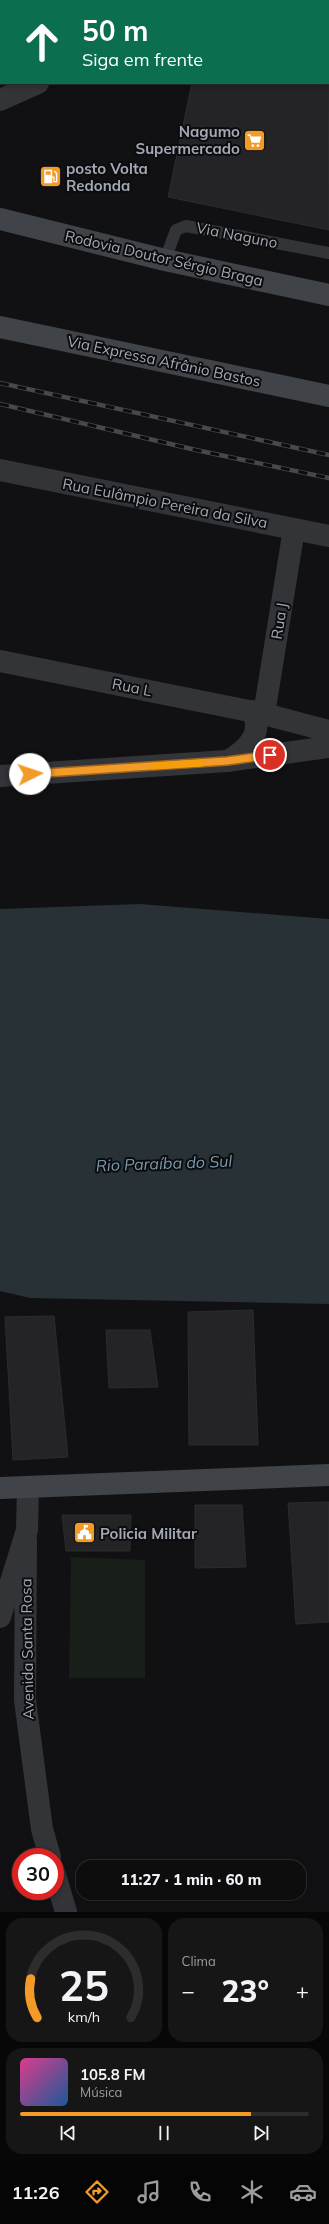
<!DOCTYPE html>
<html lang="pt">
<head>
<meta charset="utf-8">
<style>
  body { margin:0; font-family:Mulish,sans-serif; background:#161617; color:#f1f3f6; height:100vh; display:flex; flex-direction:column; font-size:15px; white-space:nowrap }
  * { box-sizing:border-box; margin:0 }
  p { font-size:13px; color:#9a9c9e }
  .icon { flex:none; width:22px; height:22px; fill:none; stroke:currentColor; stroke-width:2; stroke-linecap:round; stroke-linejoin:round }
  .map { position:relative; height:1912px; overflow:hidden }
  .side { display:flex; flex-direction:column; gap:6px; padding:6px; background:#070708; flex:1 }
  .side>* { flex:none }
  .guide { position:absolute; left:0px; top:0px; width:329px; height:84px; box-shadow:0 2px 6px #0003,0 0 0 1px #2d2d2e; background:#0b6e4f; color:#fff; overflow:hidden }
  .speed { position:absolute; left:12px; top:1848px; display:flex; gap:8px; font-size:20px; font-weight:700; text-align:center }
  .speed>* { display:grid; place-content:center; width:52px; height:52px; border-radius:50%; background:#0d0d0e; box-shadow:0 2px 6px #0003,0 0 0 1px #2d2d2e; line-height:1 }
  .speed .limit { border:6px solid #d22; background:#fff; color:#111 }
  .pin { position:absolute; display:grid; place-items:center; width:34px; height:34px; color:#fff; margin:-17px; border:2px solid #fff; border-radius:50%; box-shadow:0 1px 4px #0007 }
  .me { position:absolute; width:44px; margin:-22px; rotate:86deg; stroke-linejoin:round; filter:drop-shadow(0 0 3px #0008) }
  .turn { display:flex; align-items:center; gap:14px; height:84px; padding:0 16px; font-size:18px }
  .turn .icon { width:52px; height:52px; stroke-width:2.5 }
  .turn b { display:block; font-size:28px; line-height:34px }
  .big { font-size:30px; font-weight:800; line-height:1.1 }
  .side .tile { flex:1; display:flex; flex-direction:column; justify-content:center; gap:6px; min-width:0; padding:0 14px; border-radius:16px; background:#161617 }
  .side .dial { align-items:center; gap:0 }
  .dial svg { height:104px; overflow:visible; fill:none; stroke:#2d2d2e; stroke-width:7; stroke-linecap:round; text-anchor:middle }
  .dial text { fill:#f1f3f6; stroke:none }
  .song { display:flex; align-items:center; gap:12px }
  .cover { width:48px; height:48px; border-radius:6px; background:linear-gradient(135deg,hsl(330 70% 55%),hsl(210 70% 35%)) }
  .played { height:4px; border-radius:2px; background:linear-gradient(90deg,#f39b29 80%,#2d2d2e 80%) }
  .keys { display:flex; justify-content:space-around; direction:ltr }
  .heat { display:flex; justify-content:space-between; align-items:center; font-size:22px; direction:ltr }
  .side .tiles { flex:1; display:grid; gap:6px; grid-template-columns:1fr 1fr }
  .tile:last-child { grid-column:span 2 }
  .trip { position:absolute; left:76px; top:1860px; width:230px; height:40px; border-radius:16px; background:#0d0d0e; box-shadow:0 2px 6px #0003,0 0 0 1px #2d2d2e; font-weight:800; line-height:40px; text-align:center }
  .dock { display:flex; height:64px; justify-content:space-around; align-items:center; background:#050506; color:#9a9c9e }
  .dock .icon { width:28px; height:28px }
  .dock .active { color:#f39b29 }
  .dock b { font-size:18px; color:#f1f3f6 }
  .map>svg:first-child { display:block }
</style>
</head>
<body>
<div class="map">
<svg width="329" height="1912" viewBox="0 0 329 1912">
  <rect width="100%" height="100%" fill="#111113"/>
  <path fill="#181e18" d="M71,1557L145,1560V1678H69Z"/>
  <path fill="#283136" d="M140,904L329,919V1304L30,1298L0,1291V909Z"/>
  <g fill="#242427" stroke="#2b2c2f">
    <path d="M328,47L329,230L168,197L192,83H328Z"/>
    <path d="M253,1310L258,1445H189L188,1312Z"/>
    <path d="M54,1316L68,1457L13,1460L5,1317Z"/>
    <path d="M106,1330H150L158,1387L109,1388Z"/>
    <path d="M329,1502V1622L296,1624L288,1503Z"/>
    <path d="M195,1505H242L246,1567L195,1568Z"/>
    <path d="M62,1515H131L130,1551H66Z"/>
  </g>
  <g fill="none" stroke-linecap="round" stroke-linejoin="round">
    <path stroke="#323438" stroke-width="12" d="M165,260L176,230L186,226L329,253"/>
    <g stroke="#323438" stroke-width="22">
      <path d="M216,1L218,0"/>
      <path d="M0,100L38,83"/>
      <path d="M0,470L329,536"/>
      <path d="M0,661L264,714L329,731"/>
      <path d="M264,714L294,529"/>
      <path d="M228,761C246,750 265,733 252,711"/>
      <path d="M0,776L227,761L329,747"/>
      <path d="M26,1540L25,1700L42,1829L50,1857"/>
      <path d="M55,1875L66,1912"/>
    </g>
    <path stroke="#323438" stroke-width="22" d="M0,1617L27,1530L28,1487"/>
    <g stroke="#404348" stroke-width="22">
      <path d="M0,219L165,260L329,295"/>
      <path d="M0,327L329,396"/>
      <path d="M0,1488L329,1475"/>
    </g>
    <defs>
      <g id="rail">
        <path d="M0,383L329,455"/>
        <path d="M0,404L196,450L329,478"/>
      </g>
    </defs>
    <use href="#rail" stroke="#45484d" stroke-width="4.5"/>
    <use href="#rail" stroke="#0c0c0e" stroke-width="3" stroke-dasharray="9" stroke-linecap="butt"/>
  </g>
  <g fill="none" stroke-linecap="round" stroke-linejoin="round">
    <defs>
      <path id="route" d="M30,774L227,761L270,755"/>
    </defs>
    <use href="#route" stroke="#9e651b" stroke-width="10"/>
    <use href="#route" stroke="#f39b29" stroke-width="7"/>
    <path stroke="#f59e0b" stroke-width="7" d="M154,766L202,763"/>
  </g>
  <defs>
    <symbol id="supermarket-square" viewBox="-11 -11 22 22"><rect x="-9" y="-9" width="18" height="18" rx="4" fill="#f39b29" stroke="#0c0c0e"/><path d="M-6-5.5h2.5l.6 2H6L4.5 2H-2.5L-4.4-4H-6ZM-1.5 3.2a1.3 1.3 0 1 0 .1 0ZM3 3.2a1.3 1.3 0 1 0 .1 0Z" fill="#fff"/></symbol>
    <symbol id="fuel-square" viewBox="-11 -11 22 22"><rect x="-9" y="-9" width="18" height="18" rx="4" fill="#f39b29" stroke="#0c0c0e"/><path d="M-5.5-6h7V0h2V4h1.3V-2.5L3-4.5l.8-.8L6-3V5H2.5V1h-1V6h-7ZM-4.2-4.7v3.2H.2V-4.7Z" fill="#fff"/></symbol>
    <symbol id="civic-square" viewBox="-11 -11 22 22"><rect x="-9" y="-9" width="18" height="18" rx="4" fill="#f39b29" stroke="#0c0c0e"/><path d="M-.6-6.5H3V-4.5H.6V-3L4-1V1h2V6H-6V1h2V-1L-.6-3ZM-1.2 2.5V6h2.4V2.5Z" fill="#fff"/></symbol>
  </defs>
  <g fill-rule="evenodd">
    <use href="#supermarket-square" x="242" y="128" width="25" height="25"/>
    <use href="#fuel-square" x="38" y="164" width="25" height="25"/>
    <use href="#civic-square" x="72" y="1520" width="25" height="25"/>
  </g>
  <g text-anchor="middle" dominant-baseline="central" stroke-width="4" stroke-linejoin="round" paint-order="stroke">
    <g font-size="15" font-weight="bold" fill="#a2a9b4" stroke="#0c0c0e" text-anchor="start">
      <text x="240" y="131" text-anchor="end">Nagumo<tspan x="240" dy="17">Supermercado</tspan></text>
      <text x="66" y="168">posto Volta<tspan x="66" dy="17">Redonda</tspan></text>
      <text x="100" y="1533">Policia Militar</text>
    </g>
    <g font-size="15" fill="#a2a9b4" stroke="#0c0c0e">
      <text transform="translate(237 235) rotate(11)">Via Naguno</text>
      <text transform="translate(164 258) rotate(13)">Rodovia Doutor Sérgio Braga</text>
      <text transform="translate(164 361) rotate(12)">Via Expressa Afrânio Bastos</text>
      <text transform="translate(165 503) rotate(11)">Rua Eulâmpio Pereira da Silva</text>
      <text transform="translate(279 621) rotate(-81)">Rua J</text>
      <text transform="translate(132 687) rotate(11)">Rua L</text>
      <text transform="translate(27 1649) rotate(-91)">Avenida Santa Rosa</text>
    </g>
    <g font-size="16" font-style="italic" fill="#789bb0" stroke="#0c0c0e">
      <text transform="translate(164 1163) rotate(-2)">Rio Paraíba do Sul</text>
    </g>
  </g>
</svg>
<div class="speed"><div class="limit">30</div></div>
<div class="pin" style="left:270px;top:755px;background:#d93025"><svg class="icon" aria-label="arrive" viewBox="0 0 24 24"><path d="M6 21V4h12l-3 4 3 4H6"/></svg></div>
<svg class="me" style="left:30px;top:774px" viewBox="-20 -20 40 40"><circle r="19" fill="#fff"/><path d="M0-13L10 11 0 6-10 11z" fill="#f39b29"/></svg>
<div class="trip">11:27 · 1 min · 60 m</div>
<div class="guide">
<div class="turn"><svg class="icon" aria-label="ahead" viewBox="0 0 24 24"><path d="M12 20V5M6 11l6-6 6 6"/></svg><div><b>50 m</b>Siga em frente</div></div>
</div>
</div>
<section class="side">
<div class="tiles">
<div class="tile dial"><svg viewBox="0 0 100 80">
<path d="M14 69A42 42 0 1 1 86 69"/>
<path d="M14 69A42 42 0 0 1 9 39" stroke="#f39b29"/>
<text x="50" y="56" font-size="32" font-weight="700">25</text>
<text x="50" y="72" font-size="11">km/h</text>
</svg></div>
<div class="tile"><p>Clima</p>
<div class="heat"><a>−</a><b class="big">23°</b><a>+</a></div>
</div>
<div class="tile">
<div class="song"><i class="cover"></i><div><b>105.8 FM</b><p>Música</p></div></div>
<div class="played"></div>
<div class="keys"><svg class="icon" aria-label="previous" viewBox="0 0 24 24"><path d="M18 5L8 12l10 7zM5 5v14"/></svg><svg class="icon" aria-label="pause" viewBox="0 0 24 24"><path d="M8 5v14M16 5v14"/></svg><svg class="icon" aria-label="next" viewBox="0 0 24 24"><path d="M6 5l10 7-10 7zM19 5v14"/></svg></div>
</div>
</div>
</section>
<nav class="dock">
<b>11:26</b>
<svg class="icon active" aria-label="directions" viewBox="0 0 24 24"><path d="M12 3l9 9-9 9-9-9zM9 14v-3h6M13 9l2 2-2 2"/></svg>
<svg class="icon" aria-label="music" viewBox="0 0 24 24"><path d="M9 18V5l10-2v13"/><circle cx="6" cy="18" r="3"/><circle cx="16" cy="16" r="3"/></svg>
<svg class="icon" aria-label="phone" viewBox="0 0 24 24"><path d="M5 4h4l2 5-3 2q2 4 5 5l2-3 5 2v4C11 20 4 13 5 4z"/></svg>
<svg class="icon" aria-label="climate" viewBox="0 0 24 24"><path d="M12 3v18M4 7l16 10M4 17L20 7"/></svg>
<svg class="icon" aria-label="car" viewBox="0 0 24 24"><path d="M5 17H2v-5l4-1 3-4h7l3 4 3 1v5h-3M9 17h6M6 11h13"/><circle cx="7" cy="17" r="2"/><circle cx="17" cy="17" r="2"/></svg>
</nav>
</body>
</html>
